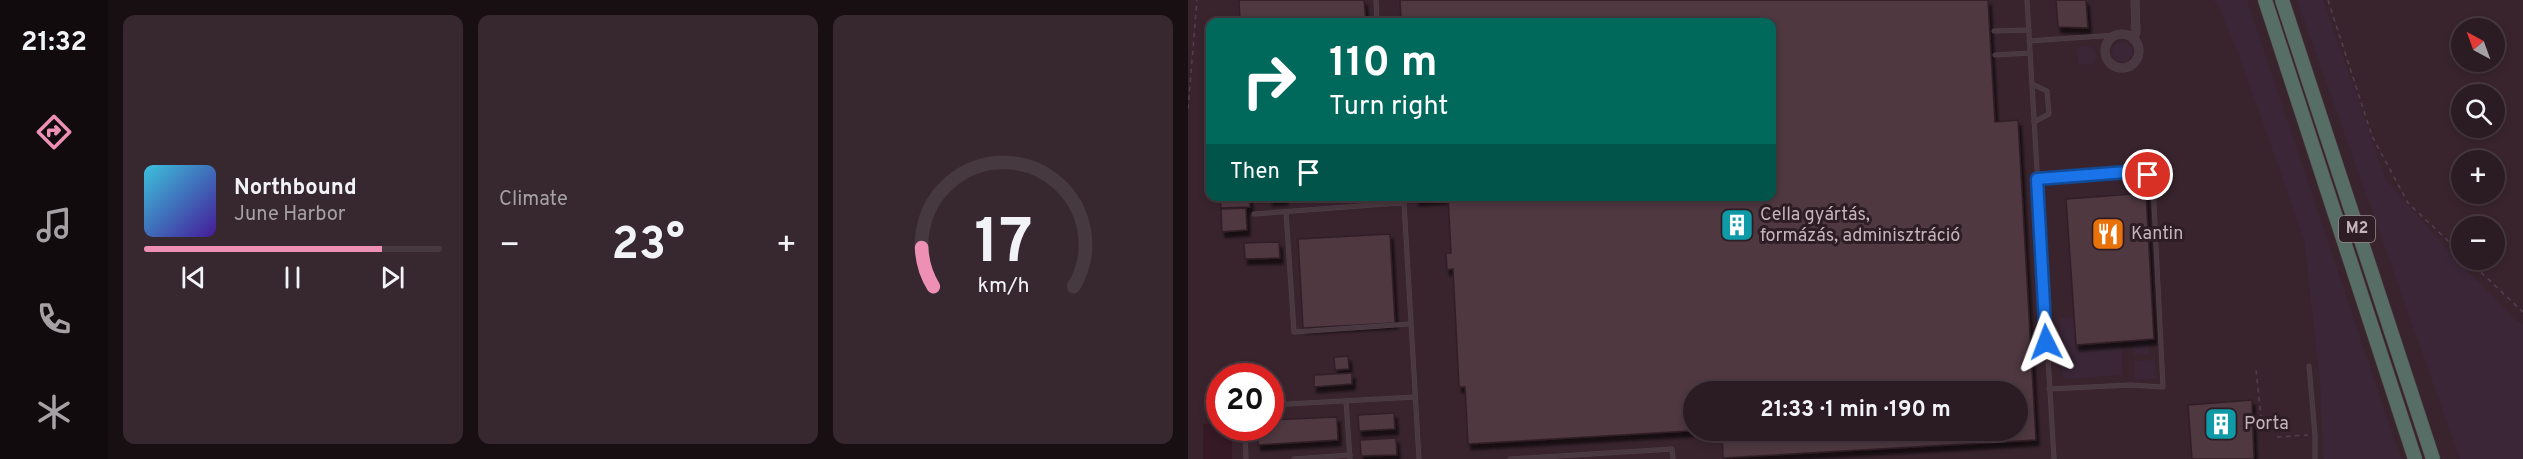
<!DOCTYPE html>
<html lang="en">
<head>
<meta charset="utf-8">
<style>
  body { margin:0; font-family:Overpass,sans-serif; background:#37282f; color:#f1f3f6; height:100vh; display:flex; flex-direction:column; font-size:22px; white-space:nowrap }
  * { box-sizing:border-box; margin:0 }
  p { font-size:20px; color:#a6a1a5 }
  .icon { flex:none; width:33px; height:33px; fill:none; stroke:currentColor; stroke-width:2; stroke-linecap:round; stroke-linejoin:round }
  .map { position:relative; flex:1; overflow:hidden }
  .drawer { display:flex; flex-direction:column; gap:15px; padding:15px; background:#180f13; width:1080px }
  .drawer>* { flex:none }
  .banner { position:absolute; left:18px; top:18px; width:570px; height:183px; border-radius:12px; box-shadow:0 3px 9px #0003,0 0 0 2px #473940; background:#00695c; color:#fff; overflow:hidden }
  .needle { width:39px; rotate:319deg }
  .controls { position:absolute; left:1263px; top:18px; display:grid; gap:12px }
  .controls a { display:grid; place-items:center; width:54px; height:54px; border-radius:50%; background:#2b1b22; box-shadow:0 3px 9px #0003,0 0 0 2px #473940; font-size:30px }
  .speed { position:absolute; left:18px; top:363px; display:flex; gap:12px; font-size:30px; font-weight:700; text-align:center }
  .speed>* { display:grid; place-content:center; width:78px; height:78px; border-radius:50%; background:#2b1b22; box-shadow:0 3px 9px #0003,0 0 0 2px #473940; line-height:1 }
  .speed .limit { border:9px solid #d22; background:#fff; color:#111 }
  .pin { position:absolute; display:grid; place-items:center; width:51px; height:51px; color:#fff; margin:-26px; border:3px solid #fff; border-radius:50%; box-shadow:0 2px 6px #0007 }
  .me { position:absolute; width:66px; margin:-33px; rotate:357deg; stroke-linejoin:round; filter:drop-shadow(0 0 4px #0008) }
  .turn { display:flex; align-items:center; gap:21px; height:126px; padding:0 24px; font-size:27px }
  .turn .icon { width:78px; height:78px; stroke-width:2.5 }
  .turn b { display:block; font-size:42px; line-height:51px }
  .then { display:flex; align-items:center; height:57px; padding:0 24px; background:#0003; gap:12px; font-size:22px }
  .big { font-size:45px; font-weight:700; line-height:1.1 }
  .drawer .tile { flex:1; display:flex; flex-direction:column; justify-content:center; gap:9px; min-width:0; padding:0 21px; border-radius:12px; background:#37282f }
  .drawer .dial { align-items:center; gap:0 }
  .dial svg { height:156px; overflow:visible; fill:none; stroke:#473940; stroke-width:7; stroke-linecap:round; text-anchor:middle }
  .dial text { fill:#f1f3f6; stroke:none }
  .song { display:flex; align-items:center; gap:18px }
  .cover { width:72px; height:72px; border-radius:9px; background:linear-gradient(135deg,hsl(190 70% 55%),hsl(260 70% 35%)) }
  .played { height:6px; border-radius:3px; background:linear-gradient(90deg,#ed90b3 80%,#473940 80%) }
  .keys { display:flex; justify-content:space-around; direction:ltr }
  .heat { display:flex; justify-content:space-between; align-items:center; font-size:33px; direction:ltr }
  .drawer .tiles { flex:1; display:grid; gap:15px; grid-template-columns:repeat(3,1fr) }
  .trip { position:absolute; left:495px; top:381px; width:345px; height:60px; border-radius:30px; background:#2b1b22; box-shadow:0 3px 9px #0003,0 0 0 2px #473940; font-weight:700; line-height:60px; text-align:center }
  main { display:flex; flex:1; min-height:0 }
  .tab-bar { display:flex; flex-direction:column; width:108px; justify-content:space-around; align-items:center; background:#110b0e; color:#a6a1a5 }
  .tab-bar .icon { width:42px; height:42px }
  .tab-bar .selected { color:#ed90b3 }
  .tab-bar b { font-size:27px; color:#f1f3f6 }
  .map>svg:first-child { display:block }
</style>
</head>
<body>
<main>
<nav class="tab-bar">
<b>21:32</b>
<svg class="icon selected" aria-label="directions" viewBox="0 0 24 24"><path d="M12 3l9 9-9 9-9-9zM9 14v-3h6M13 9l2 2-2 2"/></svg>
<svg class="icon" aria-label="music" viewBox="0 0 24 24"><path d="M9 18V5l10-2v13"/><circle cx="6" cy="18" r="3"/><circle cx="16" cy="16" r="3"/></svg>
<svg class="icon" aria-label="phone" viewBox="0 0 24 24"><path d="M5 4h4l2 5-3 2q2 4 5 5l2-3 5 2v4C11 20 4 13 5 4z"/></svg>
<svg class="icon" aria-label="climate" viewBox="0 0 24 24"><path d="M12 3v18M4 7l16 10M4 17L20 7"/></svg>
</nav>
<section class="drawer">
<div class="tiles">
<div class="tile">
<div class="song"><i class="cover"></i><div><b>Northbound</b><p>June Harbor</p></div></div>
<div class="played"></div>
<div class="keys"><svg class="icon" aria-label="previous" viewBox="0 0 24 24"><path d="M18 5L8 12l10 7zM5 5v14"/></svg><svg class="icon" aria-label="pause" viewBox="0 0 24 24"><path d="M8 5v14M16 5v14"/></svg><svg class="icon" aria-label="next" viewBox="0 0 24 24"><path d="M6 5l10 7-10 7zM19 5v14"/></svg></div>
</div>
<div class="tile"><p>Climate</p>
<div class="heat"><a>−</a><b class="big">23°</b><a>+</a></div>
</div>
<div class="tile dial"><svg viewBox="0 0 100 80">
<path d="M14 69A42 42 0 1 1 86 69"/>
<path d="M14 69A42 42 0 0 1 8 49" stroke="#ed90b3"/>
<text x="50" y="56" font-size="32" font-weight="700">17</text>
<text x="50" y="72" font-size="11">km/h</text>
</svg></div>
</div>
</section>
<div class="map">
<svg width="1335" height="459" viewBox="0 0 1335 459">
  <defs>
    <filter id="shadow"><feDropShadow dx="3" dy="5.5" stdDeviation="1.5" flood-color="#0009"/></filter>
  </defs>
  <rect width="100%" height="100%" fill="#39242d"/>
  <g fill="#3a2637">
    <path d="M1025,0H1059L1213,459H1135L1132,381L1116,239L1053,61L1030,5Z"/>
    <path d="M1109,0H1135L1198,180L1257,247L1326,319L1335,324V459H1272Z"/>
    <circle cx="934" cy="52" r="10"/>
    <path d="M901,46L908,52L907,61L902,64L890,65L889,47Z"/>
    <path d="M886,317L888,345L934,342V375L875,379L871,318Z"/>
    <path d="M945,340H960L961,354L946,355Z"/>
    <path d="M967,360L968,379L947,380V361Z"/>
  </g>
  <path fill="#351924" d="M31,423L32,428H44V459H15V424Z"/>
  <g fill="#4f3741" stroke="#301f26" stroke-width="1.5" filter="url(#shadow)">
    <path d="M51,0H176L178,22H52Z"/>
    <path d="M212,0H800L807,122L830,120L848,440L535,458L534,430H830V392H506V430H518L280,444L277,387H271L265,269L259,270L258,253H263L260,196H584V22H213Z"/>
    <path d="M868,0H898L900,28L870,27Z"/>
    <path d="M958,193L966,339L888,345L878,199Z"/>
    <path d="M32,196H61L62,207L33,208Z"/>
    <path d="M81,196H97V199L82,200Z"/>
    <path d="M228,196H260V198L228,200Z"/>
    <path d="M58,208L59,230L34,232L33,209Z"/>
    <path d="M202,234L207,323L115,328L110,239Z"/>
    <path d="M91,242L92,258L57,259L56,243Z"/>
    <path d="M160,356L161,369L147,370L146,357Z"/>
    <path d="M164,373V384L126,387V375Z"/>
    <path d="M1064,400L1066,459H1004L1000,405Z"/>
    <path d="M206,413L207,429L171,431L170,415Z"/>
    <path d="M149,417L150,440L70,445L69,428H82V420Z"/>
    <path d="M208,438L209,455L173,456L172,440Z"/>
  </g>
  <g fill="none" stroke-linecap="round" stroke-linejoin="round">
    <defs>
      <g id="lane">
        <path d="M188,0L189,22"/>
        <path d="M839,0L866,459"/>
        <path d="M806,31L841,30"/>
        <path d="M841,41L928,35"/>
        <path d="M807,55L842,53"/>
        <path d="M844,84L859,91L861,114L846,122"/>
        <path d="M849,179L951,171L960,175L965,185L975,387L942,385L861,389"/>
        <path d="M197,196L198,204L216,203L231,459"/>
        <path d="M98,212L106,332L222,324"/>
        <path d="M66,214L198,204"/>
        <path d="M1121,366L1127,435V459"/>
        <path d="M158,401L162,459"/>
        <path d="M82,405L227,397"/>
        <path d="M57,428L58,459"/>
        <path d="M106,459L162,455"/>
        <path d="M322,459L484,449L485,459"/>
      </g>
      <g id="street">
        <circle cx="934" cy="51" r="17"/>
        <path d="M945,39L948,32L947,0"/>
      </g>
      <g id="highway">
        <path d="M1077,0L1227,459"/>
        <path d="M1094,0L1245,459"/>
      </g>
    </defs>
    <use href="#lane" stroke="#524148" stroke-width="5"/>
    <use href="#street" stroke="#524148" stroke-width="9"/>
    <use href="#highway" stroke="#514047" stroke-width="15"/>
    <g stroke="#523f50" stroke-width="1.5" stroke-dasharray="4.5 4.5" stroke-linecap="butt">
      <path d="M1140,0L1184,136L1220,203L1274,254"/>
      <path d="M0,109L9,0"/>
      <path d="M1280,260L1335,312"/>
      <path d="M1068,370L1073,417"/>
      <path d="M1089,437L1120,435"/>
    </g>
    <use href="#lane" stroke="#49383f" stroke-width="4"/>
    <use href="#street" stroke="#49383f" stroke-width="8"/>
    <use href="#highway" stroke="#566e65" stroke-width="14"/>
  </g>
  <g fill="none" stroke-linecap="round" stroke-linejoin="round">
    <defs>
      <path id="route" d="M858,342L849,179L951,171L960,175"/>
    </defs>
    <use href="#route" stroke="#114b97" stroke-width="15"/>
    <use href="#route" stroke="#1a73e8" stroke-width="10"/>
  </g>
  <defs>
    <symbol id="building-square" viewBox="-11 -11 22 22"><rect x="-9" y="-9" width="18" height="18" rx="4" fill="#0f9aa8" stroke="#2e1d24"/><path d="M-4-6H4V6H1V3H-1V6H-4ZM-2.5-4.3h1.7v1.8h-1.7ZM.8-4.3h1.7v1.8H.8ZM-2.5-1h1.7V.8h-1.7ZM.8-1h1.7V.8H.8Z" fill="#fff"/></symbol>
    <symbol id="restaurant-square" viewBox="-11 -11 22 22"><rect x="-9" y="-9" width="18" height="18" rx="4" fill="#e8710a" stroke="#2e1d24"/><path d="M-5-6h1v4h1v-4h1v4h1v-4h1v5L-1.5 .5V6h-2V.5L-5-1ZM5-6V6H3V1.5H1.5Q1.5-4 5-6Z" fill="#fff"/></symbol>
  </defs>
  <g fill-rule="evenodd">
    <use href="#building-square" x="530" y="206" width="38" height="38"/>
    <use href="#restaurant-square" x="901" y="215" width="38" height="38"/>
    <use href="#building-square" x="1014" y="405" width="38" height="38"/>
  </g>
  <g text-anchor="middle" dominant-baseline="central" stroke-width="6" stroke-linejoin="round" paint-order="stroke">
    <rect fill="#2e1d24" stroke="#98868d" stroke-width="1.5" x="1151" y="216" width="36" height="26" rx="4.5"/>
    <g font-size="16" font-weight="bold" fill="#c5b3ba">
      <text x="1169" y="229">M2</text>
    </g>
    <g font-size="18" fill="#c5b3ba" stroke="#2e1d24" text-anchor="start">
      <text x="572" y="215">Cella gyártás,<tspan x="572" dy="21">formázás, adminisztráció</tspan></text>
      <text x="943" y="234">Kantin</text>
      <text x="1056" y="424">Porta</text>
    </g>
  </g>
</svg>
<div class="controls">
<a><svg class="needle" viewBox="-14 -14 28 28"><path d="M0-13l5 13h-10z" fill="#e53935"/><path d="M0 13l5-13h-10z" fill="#a6a1a5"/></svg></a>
<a><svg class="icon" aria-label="search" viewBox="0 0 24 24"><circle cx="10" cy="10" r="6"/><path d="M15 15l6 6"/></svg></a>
<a>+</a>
<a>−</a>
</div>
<div class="speed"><div class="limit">20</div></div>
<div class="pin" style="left:960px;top:175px;background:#d93025"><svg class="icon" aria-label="arrive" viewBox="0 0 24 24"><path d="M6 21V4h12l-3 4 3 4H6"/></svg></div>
<svg class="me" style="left:858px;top:342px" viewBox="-20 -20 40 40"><path d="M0-17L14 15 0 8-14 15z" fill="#1a73e8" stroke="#fff" stroke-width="4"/></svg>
<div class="trip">21:33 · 1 min · 190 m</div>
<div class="banner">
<div class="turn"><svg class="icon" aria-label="right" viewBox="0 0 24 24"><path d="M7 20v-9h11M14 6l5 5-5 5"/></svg><div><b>110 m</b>Turn right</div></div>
<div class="then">Then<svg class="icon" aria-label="arrive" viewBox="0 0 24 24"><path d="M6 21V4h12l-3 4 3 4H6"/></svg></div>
</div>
</div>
</main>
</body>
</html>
